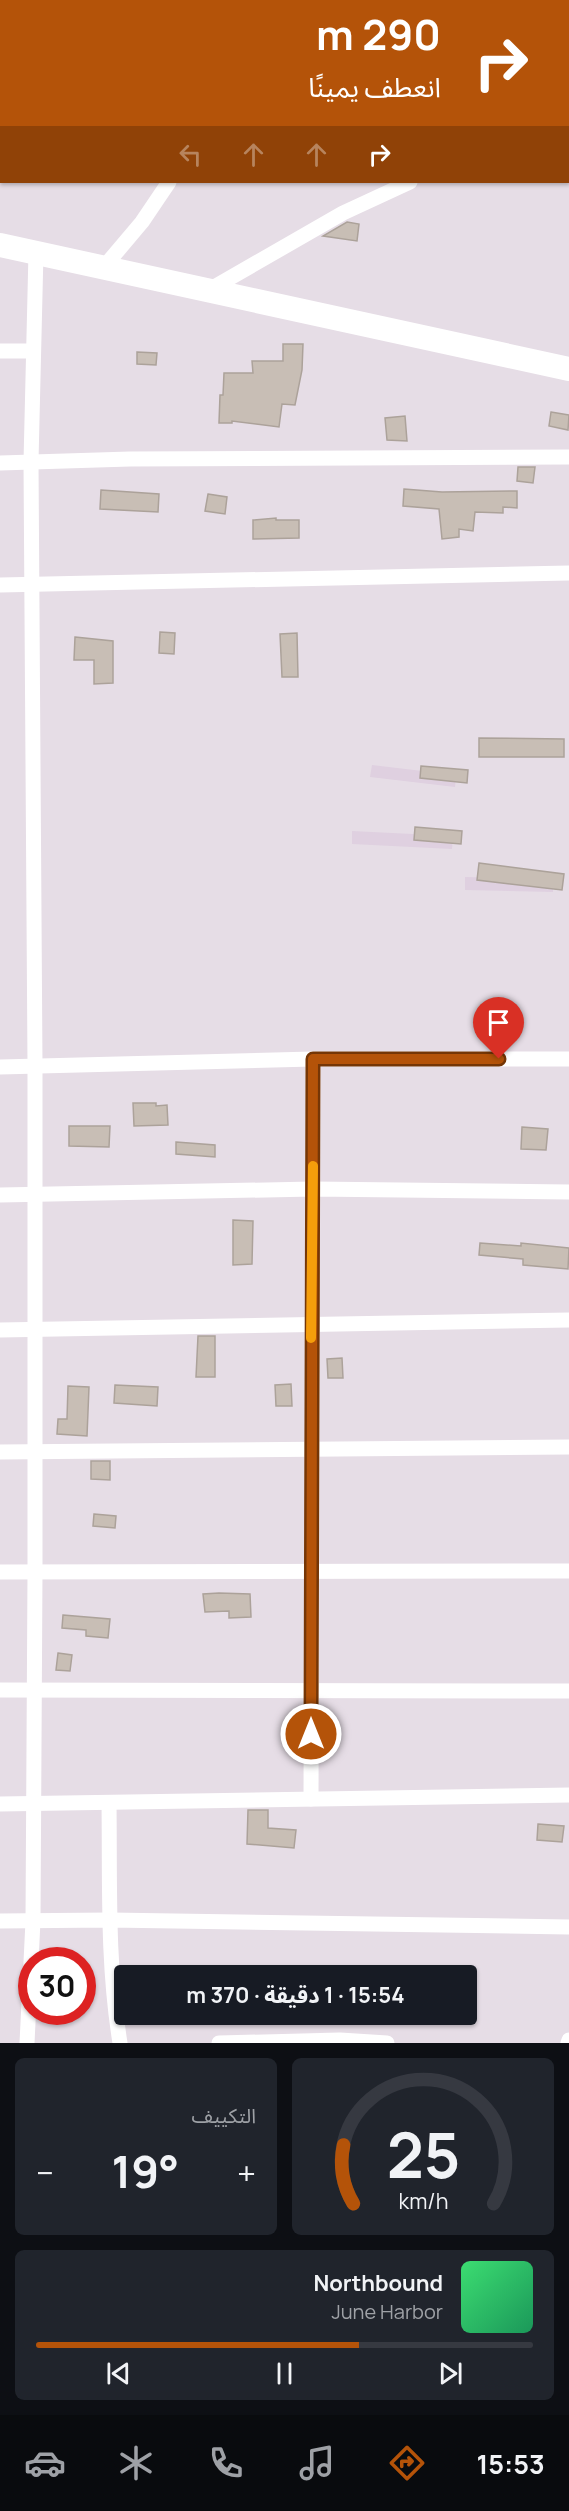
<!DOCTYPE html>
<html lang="ar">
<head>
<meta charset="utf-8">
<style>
  body { margin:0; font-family:Manrope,"Noto Sans Arabic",sans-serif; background:#20242c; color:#f1f3f6; direction:rtl; height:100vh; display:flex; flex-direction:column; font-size:22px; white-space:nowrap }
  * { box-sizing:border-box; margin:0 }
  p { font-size:20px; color:#9ea1a6 }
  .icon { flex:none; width:33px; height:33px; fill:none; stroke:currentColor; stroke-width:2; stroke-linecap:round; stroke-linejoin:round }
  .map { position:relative; height:2043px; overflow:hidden; direction:ltr }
  .panel { display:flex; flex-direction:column; gap:15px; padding:15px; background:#0d0f14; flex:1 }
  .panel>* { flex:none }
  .hud { position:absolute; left:0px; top:0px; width:570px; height:183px; box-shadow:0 2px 4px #0004; direction:rtl; background:#b45309; color:#fff; overflow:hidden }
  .speed { position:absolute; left:18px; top:1947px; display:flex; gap:12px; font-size:30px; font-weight:700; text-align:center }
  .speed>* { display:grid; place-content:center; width:78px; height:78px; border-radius:50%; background:#171b24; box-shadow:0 2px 4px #0004; line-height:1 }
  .speed .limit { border:9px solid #d22; background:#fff; color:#111 }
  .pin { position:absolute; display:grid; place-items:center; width:51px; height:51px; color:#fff; margin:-62px -26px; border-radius:50% 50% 50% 0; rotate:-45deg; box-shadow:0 0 6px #0007 }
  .pin .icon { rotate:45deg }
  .me { position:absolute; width:66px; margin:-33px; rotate:0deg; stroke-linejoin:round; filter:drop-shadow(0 0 4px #0008) }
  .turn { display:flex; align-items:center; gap:21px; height:126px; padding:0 30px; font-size:27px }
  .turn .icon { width:78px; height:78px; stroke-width:2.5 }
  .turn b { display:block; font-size:42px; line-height:51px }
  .lanes { display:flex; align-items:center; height:57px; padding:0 30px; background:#0003; justify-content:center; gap:30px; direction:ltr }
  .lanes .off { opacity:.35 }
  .big { font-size:45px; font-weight:700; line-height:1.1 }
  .panel .card { flex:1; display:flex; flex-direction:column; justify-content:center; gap:9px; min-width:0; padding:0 21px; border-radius:9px; background:#20242c }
  .panel .dial { align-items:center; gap:0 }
  .dial svg { height:156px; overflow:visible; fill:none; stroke:#363941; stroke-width:7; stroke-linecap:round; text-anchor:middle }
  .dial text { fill:#f1f3f6; stroke:none }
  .song { display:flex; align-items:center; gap:18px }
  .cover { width:72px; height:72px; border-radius:9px; background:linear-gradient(135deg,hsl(140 70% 55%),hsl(150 70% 35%)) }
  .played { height:6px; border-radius:3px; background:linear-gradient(90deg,#b45309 65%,#363941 65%) }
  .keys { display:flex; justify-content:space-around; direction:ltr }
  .heat { display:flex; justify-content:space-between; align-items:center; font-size:33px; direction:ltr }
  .panel .tiles { flex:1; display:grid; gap:15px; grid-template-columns:1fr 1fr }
  .card:last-child { grid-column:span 2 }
  .trip { position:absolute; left:114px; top:1965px; width:363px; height:60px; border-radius:6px; background:#171b24; box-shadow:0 2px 4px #0004; font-weight:700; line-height:60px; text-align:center; direction:rtl }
  .menu { display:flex; height:96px; justify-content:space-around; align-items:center; background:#090b0e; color:#9ea1a6 }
  .menu .icon { width:42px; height:42px }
  .menu .on { color:#b45309 }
  .menu b { font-size:27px; color:#f1f3f6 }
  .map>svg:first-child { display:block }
</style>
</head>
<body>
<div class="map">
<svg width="569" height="2043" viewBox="0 0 569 2043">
  <rect width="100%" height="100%" fill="#e6dde6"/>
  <g fill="#dfd0e0">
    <path d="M372,765L456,775L455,787L370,777Z"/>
    <path d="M352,831L453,836L452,849L352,844Z"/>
    <path d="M465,877L553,879V892L465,890Z"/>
  </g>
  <g fill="#c8beb5" stroke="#aca29a" stroke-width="1.5">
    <path d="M347,222L359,224L357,241L323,236Z"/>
    <path d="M283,344H303L302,370L295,405L282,404L279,427L232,421V423H219L220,395H223L224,373H253L252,361H283Z"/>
    <path d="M137,352L157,353L156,365L137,364Z"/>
    <path d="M551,412L569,415L568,430L549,426Z"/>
    <path d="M405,416L407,441L387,440L385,418Z"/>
    <path d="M518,467H535L533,483L517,481Z"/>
    <path d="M404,489L442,492L517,491V508L503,507V513L475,512L473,531L459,529V537L442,539L439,509L403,506Z"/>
    <path d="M101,490L159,494L158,512L100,509Z"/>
    <path d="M208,494L227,497L225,514L205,511Z"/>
    <path d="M276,518V520H299V538L253,539V520Z"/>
    <path d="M160,632L175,633L174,654L159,653Z"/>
    <path d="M297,633L298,677H282L280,634Z"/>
    <path d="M75,637L113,641V683L94,684V660H74Z"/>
    <path d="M479,738L564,739V757H479Z"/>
    <path d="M421,766L468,770L467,783L420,778Z"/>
    <path d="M415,827L462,831L461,844L414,840Z"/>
    <path d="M479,863L564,874L562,890L477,880Z"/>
    <path d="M133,1103H156V1106L167,1105L168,1125L134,1126Z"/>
    <path d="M69,1126H110L109,1147L69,1146Z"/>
    <path d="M522,1127L548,1129L546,1150L521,1149Z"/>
    <path d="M176,1142L215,1145V1157L176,1154Z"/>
    <path d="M233,1220L253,1221L252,1264L233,1265Z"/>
    <path d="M480,1243L521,1246V1243L569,1248L568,1269L523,1265V1259L479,1255Z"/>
    <path d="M198,1336H215V1377H196Z"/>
    <path d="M342,1358L343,1378H328L327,1359Z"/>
    <path d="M291,1384L292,1406H276L275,1385Z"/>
    <path d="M115,1385L158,1387L157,1406L114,1403Z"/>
    <path d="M68,1386L89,1387L87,1436L57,1434L58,1419H67Z"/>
    <path d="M91,1461H110V1480L91,1479Z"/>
    <path d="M94,1514L116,1516L115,1528L93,1526Z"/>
    <path d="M219,1593L250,1594L251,1617L229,1618V1611L205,1612L203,1594Z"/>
    <path d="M63,1615L110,1619L108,1638L86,1636V1630L62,1628Z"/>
    <path d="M58,1653L72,1655L70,1671L56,1670Z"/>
    <path d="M248,1810H268V1828L296,1830L294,1848L247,1844Z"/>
    <path d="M538,1824L564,1826L562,1842L537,1840Z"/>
  </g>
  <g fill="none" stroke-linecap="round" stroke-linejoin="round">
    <g stroke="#fff" stroke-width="15">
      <path d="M378,0V2"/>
      <path d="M555,0V2"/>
      <path d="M253,2L254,0"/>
      <path d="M568,108H569"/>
      <path d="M104,267L142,222L169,182"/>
      <path d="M209,290L343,213L410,182"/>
      <path d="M0,351H33"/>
      <path d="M0,463L130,459L569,457"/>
      <path d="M0,585L569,573"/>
      <path d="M0,1067L313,1059H569"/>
      <path d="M0,1195L313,1189L569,1192"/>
      <path d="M0,1330L569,1320"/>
      <path d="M0,1452L569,1447"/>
      <path d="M0,1572L569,1571"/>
      <path d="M0,1690L569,1691"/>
      <path d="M311,1799L313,1059"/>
      <path d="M109,1803C110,1885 107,1962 120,2043"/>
      <path d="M0,1804L569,1795"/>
      <path d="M0,1921L110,1920L569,1927"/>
      <path d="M27,2043L33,1921L35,1572V1066L31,462L36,252"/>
      <path d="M219,2043L340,2040L387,2043"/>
      <path d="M568,2043L569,2040"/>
    </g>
    <path stroke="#fff" stroke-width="24" d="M0,245L569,369"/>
  </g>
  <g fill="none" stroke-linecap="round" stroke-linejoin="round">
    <defs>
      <path id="route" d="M311,1734L313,1059H499"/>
    </defs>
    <use href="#route" stroke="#753606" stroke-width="15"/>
    <use href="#route" stroke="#b45309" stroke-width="10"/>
    <path stroke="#f59e0b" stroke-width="10" d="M311,1338L313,1166"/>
  </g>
</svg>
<div class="speed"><div class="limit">30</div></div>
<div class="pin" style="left:499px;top:1059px;background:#d93025"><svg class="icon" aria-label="arrive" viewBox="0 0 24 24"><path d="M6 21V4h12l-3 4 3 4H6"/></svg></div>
<svg class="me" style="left:311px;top:1734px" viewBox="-20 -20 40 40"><circle r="17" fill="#b45309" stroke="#fff" stroke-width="3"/><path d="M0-11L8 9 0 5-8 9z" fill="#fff"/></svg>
<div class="trip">15:54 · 1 دقيقة · 370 m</div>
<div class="hud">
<div class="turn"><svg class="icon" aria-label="right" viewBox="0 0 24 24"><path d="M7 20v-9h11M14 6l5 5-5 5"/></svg><div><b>290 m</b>انعطف يمينًا</div></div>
<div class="lanes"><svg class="icon off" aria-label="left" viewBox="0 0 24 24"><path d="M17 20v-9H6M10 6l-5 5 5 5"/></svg><svg class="icon off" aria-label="ahead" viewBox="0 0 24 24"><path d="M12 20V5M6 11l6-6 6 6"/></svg><svg class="icon off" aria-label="ahead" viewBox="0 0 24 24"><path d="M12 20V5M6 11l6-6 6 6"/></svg><svg class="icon" aria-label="right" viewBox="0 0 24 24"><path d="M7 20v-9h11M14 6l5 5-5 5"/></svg></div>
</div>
</div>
<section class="panel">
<div class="tiles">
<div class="card dial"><svg viewBox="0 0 100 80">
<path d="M14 69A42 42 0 1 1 86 69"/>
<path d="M14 69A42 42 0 0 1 9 39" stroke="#b45309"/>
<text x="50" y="56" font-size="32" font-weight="700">25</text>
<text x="50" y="72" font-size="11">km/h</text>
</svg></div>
<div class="card"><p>التكييف</p>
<div class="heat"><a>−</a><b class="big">19°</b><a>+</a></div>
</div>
<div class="card">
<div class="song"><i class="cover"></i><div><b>Northbound</b><p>June Harbor</p></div></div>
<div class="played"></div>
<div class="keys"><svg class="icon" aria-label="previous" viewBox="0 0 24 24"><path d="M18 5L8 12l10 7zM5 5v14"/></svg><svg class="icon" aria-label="pause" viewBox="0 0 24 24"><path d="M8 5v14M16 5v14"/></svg><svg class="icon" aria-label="next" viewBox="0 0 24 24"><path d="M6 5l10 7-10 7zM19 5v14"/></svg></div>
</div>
</div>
</section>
<nav class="menu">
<b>15:53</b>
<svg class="icon on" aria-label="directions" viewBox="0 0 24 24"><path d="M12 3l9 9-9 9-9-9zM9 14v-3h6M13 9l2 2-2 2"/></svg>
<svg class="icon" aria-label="music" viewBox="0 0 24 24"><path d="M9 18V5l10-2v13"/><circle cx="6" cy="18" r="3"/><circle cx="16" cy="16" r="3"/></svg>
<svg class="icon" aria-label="phone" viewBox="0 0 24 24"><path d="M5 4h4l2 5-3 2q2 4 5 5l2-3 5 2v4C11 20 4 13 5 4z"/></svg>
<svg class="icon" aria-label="climate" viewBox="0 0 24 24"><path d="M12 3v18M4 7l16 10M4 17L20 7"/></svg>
<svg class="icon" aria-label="car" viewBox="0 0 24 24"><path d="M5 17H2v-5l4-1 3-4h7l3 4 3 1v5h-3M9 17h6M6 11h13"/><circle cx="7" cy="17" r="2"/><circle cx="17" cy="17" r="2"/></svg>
</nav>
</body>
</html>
